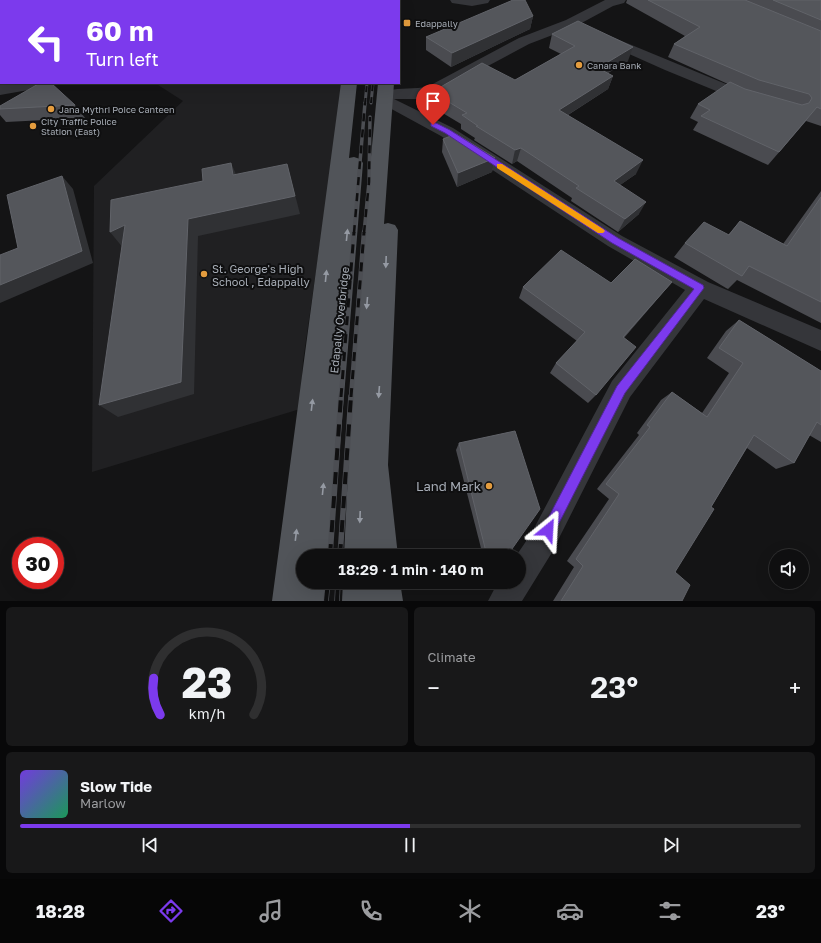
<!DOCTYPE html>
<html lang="en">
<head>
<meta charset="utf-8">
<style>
  body { margin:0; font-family:"Golos Text",sans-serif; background:#181819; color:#f1f3f6; height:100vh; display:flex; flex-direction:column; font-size:15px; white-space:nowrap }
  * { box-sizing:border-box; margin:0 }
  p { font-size:13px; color:#9b9c9f }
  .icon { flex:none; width:22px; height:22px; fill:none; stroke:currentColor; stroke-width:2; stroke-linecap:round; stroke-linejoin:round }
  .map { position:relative; height:601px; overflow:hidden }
  .drawer { display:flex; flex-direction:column; gap:6px; padding:6px; background:#080809; flex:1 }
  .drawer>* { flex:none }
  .banner { position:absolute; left:0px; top:0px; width:400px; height:84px; box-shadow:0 4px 16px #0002,0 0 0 1px #2f2f30; background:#7c3aed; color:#fff; overflow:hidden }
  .buttons { position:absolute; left:769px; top:549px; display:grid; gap:8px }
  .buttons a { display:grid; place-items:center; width:40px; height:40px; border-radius:50%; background:#0f0f10; box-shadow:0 4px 16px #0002,0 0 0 1px #2f2f30; font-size:20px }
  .speed { position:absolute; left:12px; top:537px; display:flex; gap:8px; font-size:20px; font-weight:700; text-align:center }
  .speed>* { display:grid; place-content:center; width:52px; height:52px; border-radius:50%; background:#0f0f10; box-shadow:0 4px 16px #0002,0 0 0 1px #2f2f30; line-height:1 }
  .speed .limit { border:6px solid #d22; background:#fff; color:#111 }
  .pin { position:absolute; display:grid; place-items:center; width:34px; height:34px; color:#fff; margin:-41px -17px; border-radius:50% 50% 50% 0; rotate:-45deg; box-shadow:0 0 4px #0007 }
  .pin .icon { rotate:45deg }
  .me { position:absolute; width:44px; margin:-22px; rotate:27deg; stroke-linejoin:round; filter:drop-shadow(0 0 3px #0008) }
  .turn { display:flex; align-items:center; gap:14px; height:84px; padding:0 20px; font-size:18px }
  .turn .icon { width:52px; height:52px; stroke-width:2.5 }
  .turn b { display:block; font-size:28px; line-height:34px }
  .big { font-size:30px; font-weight:600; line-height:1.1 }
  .drawer .card { flex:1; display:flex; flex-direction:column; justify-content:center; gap:6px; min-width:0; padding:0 14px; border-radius:6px; background:#181819 }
  .drawer .dial { align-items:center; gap:0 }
  .dial svg { height:104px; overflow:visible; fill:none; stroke:#2f2f30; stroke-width:7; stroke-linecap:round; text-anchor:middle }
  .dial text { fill:#f1f3f6; stroke:none }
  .song { display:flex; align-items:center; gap:12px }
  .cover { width:48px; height:48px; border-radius:6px; background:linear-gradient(135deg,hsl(260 70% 55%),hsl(150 70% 35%)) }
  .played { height:4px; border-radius:2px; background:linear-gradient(90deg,#7c3aed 50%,#2f2f30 50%) }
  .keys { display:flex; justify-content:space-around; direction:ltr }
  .heat { display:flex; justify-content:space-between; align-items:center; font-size:22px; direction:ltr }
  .drawer .tiles { flex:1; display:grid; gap:6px; grid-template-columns:1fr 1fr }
  .card:last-child { grid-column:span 2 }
  .trip { position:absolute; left:296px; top:549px; width:230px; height:40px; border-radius:20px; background:#0f0f10; box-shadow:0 4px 16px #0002,0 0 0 1px #2f2f30; font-weight:600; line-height:40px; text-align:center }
  .menu { display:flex; height:64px; justify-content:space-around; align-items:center; background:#060606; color:#9b9c9f }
  .menu .icon { width:28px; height:28px }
  .menu .on { color:#7c3aed }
  .menu b { font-size:18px; color:#f1f3f6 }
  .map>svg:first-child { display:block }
</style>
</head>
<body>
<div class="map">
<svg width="821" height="601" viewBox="0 0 821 601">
  <rect width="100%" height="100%" fill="#141415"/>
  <path fill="#202022" d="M155,83H342L332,161L303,361L300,409L92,472L94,186L183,101Z"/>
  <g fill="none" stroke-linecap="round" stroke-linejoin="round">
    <g fill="#35363a" fill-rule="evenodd">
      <path d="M101,0H115L101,1Z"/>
      <path d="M450,0H490L488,3L472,6L452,3Z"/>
      <path d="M605,0H626L624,3L613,6L576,26L529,44L439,92L419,99H394L453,128L622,236L708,282L821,330V351L704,299L630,397L551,554L522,601H488L498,582H519V556H516L531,534L612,381L685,290L608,246L441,136L386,106L384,103L386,100L391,98L387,97L384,94L387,91C401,87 414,90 429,86L519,38L566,20Z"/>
      <path d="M605,34L755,96L757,99L755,102L749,104L743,102L665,70L600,41L598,38L600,35Z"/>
      <rect x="0" y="53" width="1" height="8"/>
      <path d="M14,83H48L45,86L40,88L0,95V85Z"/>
    </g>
    <g fill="#515459" fill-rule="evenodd">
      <rect x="352" y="0" width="12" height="1"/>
      <rect x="386" y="0" width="12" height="1"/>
      <path d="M341,83H357L349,158L354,157L360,159L363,163L331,556H303V582H329L328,601H272Z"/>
      <path d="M378,83H394L384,224L388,223L395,225L398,230L388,465L398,556H344L355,324Z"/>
      <path d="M343,582H400L403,601H342Z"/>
    </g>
    <defs>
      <g id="rail-far3">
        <path d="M371,103L373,83"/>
        <path d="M365,104L367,83"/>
      </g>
      <g id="rail-far2">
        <path d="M354,233L365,103"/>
        <path d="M364,233L369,182L370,117"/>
      </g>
      <g id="rail-far1">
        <path d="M341,397L354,232"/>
        <path d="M351,397L364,232"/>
      </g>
      <g id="rail">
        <path d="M330,556L341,396"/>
        <path d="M340,556L351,396"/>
        <path d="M326,601L328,582"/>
        <path d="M337,601L338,582"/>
      </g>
    </defs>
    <use href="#rail-far3" stroke="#4c4e53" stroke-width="3"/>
    <use href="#rail-far2" stroke="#4c4e53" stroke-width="3.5"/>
    <use href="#rail-far1" stroke="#4c4e53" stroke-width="4.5"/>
    <use href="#rail" stroke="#4c4e53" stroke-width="5.5"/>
    <use href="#rail-far3" stroke="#0f0f10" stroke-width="2" stroke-dasharray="6" stroke-linecap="butt"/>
    <use href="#rail-far2" stroke="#0f0f10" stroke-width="2.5" stroke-dasharray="8" stroke-linecap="butt"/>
    <use href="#rail-far1" stroke="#0f0f10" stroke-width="3" stroke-dasharray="9" stroke-linecap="butt"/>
    <use href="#rail" stroke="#0f0f10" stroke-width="4" stroke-dasharray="12" stroke-linecap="butt"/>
  </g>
  <g fill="#4a4b50">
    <path d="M0,0H60L61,1H1V36H0Z"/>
    <path d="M627,0H821V126L806,121L768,165L693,130L698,122L690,118L698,104L728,84L668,57L674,44L685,36L626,3Z"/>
    <path d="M533,16L530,29L451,67L426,50V37Z"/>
    <path d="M552,34L628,61L608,73L613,76L608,89L568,115L636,174L620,185L639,214L618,232L571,201L572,198L517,161L512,164L474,140L475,138L461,129V124L431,106L432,92L515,80L561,54L549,48Z"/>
    <path d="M75,105L85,118L6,122L0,115V106Z"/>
    <path d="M443,139L495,158L492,172L457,187L442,152Z"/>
    <path d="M821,191V323L737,280L728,289L726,288L674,257L685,243L728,235L740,221L783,244Z"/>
    <path d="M672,282L624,338L596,395L588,403L550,373L556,363L577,341L519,298L523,287L611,283Z"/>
    <path d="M739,320L821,371V442L809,435L794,463L776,469L747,448L711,507L675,572L682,601H553L574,567L567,561L609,499L597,489L639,435L637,433L661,400L672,392L702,413L729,373L707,358L726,331Z"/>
    <path d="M459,443L507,556H483L456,450Z"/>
  </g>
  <g fill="#303134">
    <path d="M48,0H60L61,1H46Z"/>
    <path d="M533,16L530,29L451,67L452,53Z"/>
    <path d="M0,19H1V27L0,26Z"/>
    <path d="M633,47L628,61L593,81L598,68Z"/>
    <path d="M613,76L608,89L555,123L559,110Z"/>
    <path d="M521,148L517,161L512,164L515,150Z"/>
    <path d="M495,158L492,172L457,187L458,173Z"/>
    <path d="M643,160L636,174L607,194L614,181Z"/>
    <path d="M231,163L239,181L233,175Z"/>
    <path d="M287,164L300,214L198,236L194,394L118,417L99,405L188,219Z"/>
    <path d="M62,176L73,189L93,263L0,303V285Z"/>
    <path d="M646,202L639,214L618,232L625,219Z"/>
    <path d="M125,225L124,249L110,232Z"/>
  </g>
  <g fill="#54565b" stroke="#616369">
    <path d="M0,0H48L46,1H1V19H0Z"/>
    <path d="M513,0H525L533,16L452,53L426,37Z"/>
    <path d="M648,0H745L821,31V109L817,107L779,152L701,116L710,110L698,104L730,82L745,89L802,105L809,103L812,98L809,94L759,80L674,44L700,27Z"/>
    <path d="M773,0H821V20Z"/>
    <path d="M578,21L633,47L598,68L613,76L559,110L643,160L614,181L646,202L625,219L576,188L579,186L521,148L515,150L476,126H478L462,115L467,113L432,92L482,63L515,80L575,46L552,34Z"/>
    <path d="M40,83H51L75,105L0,109V106Z"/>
    <path d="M456,134L495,158L458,173L443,139Z"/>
    <path d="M231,163L233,175L287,164L295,196L188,219L181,382L99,405L125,225L110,232L111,200L203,181L202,169Z"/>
    <path d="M62,176L82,251L0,285V255L18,248L7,195Z"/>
    <path d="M821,197V302L749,266L742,276L740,275L685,243L704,222L729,235L740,221L787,246Z"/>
    <path d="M561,250L611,283L635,259L672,282L623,337L636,347L596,395L556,363L585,332L523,287Z"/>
    <path d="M739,320L821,371V425L817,422L794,463L754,435L711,507L714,509L675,572L690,585L682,601H561L583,566L576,559L619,494L606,484L650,427L647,425L672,392L707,417L743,363L719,348Z"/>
    <path d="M515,431L540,509L507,556H487L459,443Z"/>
  </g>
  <defs><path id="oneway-solid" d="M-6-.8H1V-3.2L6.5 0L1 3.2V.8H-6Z"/></defs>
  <g fill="#959aa3">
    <use href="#oneway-solid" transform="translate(347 235) rotate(-84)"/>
    <use href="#oneway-solid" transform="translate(386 262) rotate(92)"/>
    <use href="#oneway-solid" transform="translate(326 276) rotate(-84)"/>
    <use href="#oneway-solid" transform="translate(367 303) rotate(95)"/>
    <use href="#oneway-solid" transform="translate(379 392) rotate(94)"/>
    <use href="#oneway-solid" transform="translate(312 405) rotate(-83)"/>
    <use href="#oneway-solid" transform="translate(323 489) rotate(-84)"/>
    <use href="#oneway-solid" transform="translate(360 517) rotate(92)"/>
    <use href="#oneway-solid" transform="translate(296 535) rotate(-83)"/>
  </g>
  <path fill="#7c3aed" stroke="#51269a" d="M431,123H436L450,130L618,238L703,285L704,288L625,393L553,535L548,536L544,535L542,530L544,526L617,386L694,289L612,243L445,133L431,126Z"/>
  <path fill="#f59e0b" d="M497,164H502L603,229L605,231L603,233H598L497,168Z"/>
  <g fill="#e49c3e" stroke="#0f0f10" stroke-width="1.5">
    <rect x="403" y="19" width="8" height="8" rx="2"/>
    <circle cx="579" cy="65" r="4"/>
    <circle cx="51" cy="109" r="4"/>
    <circle cx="33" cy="126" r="4"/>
    <circle cx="204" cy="274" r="4"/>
    <circle cx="489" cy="486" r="4"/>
  </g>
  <g text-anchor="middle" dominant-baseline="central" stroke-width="4" stroke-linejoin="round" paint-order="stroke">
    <g font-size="9" fill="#a6acb5" stroke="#0f0f10" text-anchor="start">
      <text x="415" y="23">Edappally</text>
      <text x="587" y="65">Canara Bank</text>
      <text x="59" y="109">Jana Mythri Poice Canteen</text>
      <text x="41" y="121">City Traffic Police<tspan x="41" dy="10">Station (East)</tspan></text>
    </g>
    <g font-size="11" fill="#a6acb5" stroke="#0f0f10" text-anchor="start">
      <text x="212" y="268">St. George's High<tspan x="212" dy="13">School , Edappally</tspan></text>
    </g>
    <g font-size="11" fill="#a6acb5" stroke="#0f0f10">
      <text transform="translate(339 320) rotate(-84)">Edapally Overbridge</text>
    </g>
    <g font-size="13" fill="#a6acb5" stroke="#0f0f10" text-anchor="end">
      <text x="481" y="486">Land Mark</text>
    </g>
  </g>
</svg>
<div class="buttons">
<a><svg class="icon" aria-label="sound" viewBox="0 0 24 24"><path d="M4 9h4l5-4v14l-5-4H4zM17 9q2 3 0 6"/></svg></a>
</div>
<div class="speed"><div class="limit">30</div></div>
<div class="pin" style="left:433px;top:125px;background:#d93025"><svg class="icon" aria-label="arrive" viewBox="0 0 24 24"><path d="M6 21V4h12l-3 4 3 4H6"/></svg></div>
<svg class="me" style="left:548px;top:530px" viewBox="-20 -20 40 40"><path d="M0-17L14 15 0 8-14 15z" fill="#7c3aed" stroke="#fff" stroke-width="4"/></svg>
<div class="trip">18:29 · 1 min · 140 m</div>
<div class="banner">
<div class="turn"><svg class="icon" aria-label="left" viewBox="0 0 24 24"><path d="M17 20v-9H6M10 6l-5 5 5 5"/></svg><div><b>60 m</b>Turn left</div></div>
</div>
</div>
<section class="drawer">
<div class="tiles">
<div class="card dial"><svg viewBox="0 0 100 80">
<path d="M14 69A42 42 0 1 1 86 69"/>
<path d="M14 69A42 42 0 0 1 9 41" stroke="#7c3aed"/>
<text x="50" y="56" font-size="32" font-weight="700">23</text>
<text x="50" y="72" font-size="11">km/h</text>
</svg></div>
<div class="card"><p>Climate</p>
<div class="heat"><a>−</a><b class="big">23°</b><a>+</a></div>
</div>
<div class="card">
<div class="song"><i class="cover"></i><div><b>Slow Tide</b><p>Marlow</p></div></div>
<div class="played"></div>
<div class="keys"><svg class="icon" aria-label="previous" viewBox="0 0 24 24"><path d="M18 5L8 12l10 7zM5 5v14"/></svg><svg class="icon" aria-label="pause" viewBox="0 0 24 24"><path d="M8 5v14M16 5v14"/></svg><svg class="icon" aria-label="next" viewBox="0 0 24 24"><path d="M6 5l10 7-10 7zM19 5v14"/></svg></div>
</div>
</div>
</section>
<nav class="menu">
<b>18:28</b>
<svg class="icon on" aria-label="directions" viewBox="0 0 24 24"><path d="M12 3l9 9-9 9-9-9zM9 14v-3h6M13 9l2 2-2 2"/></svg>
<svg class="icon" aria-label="music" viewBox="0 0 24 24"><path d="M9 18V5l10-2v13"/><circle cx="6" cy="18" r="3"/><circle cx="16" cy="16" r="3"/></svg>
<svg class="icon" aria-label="phone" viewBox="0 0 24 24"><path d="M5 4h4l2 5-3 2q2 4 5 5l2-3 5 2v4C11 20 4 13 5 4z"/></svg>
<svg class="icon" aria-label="climate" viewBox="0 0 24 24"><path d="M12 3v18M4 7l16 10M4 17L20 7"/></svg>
<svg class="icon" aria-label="car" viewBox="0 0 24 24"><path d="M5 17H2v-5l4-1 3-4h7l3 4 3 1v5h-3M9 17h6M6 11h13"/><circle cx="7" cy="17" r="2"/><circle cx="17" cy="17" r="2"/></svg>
<svg class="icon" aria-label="filters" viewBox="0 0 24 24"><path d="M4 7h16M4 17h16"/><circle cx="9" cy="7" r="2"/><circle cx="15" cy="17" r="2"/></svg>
<b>23°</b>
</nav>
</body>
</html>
